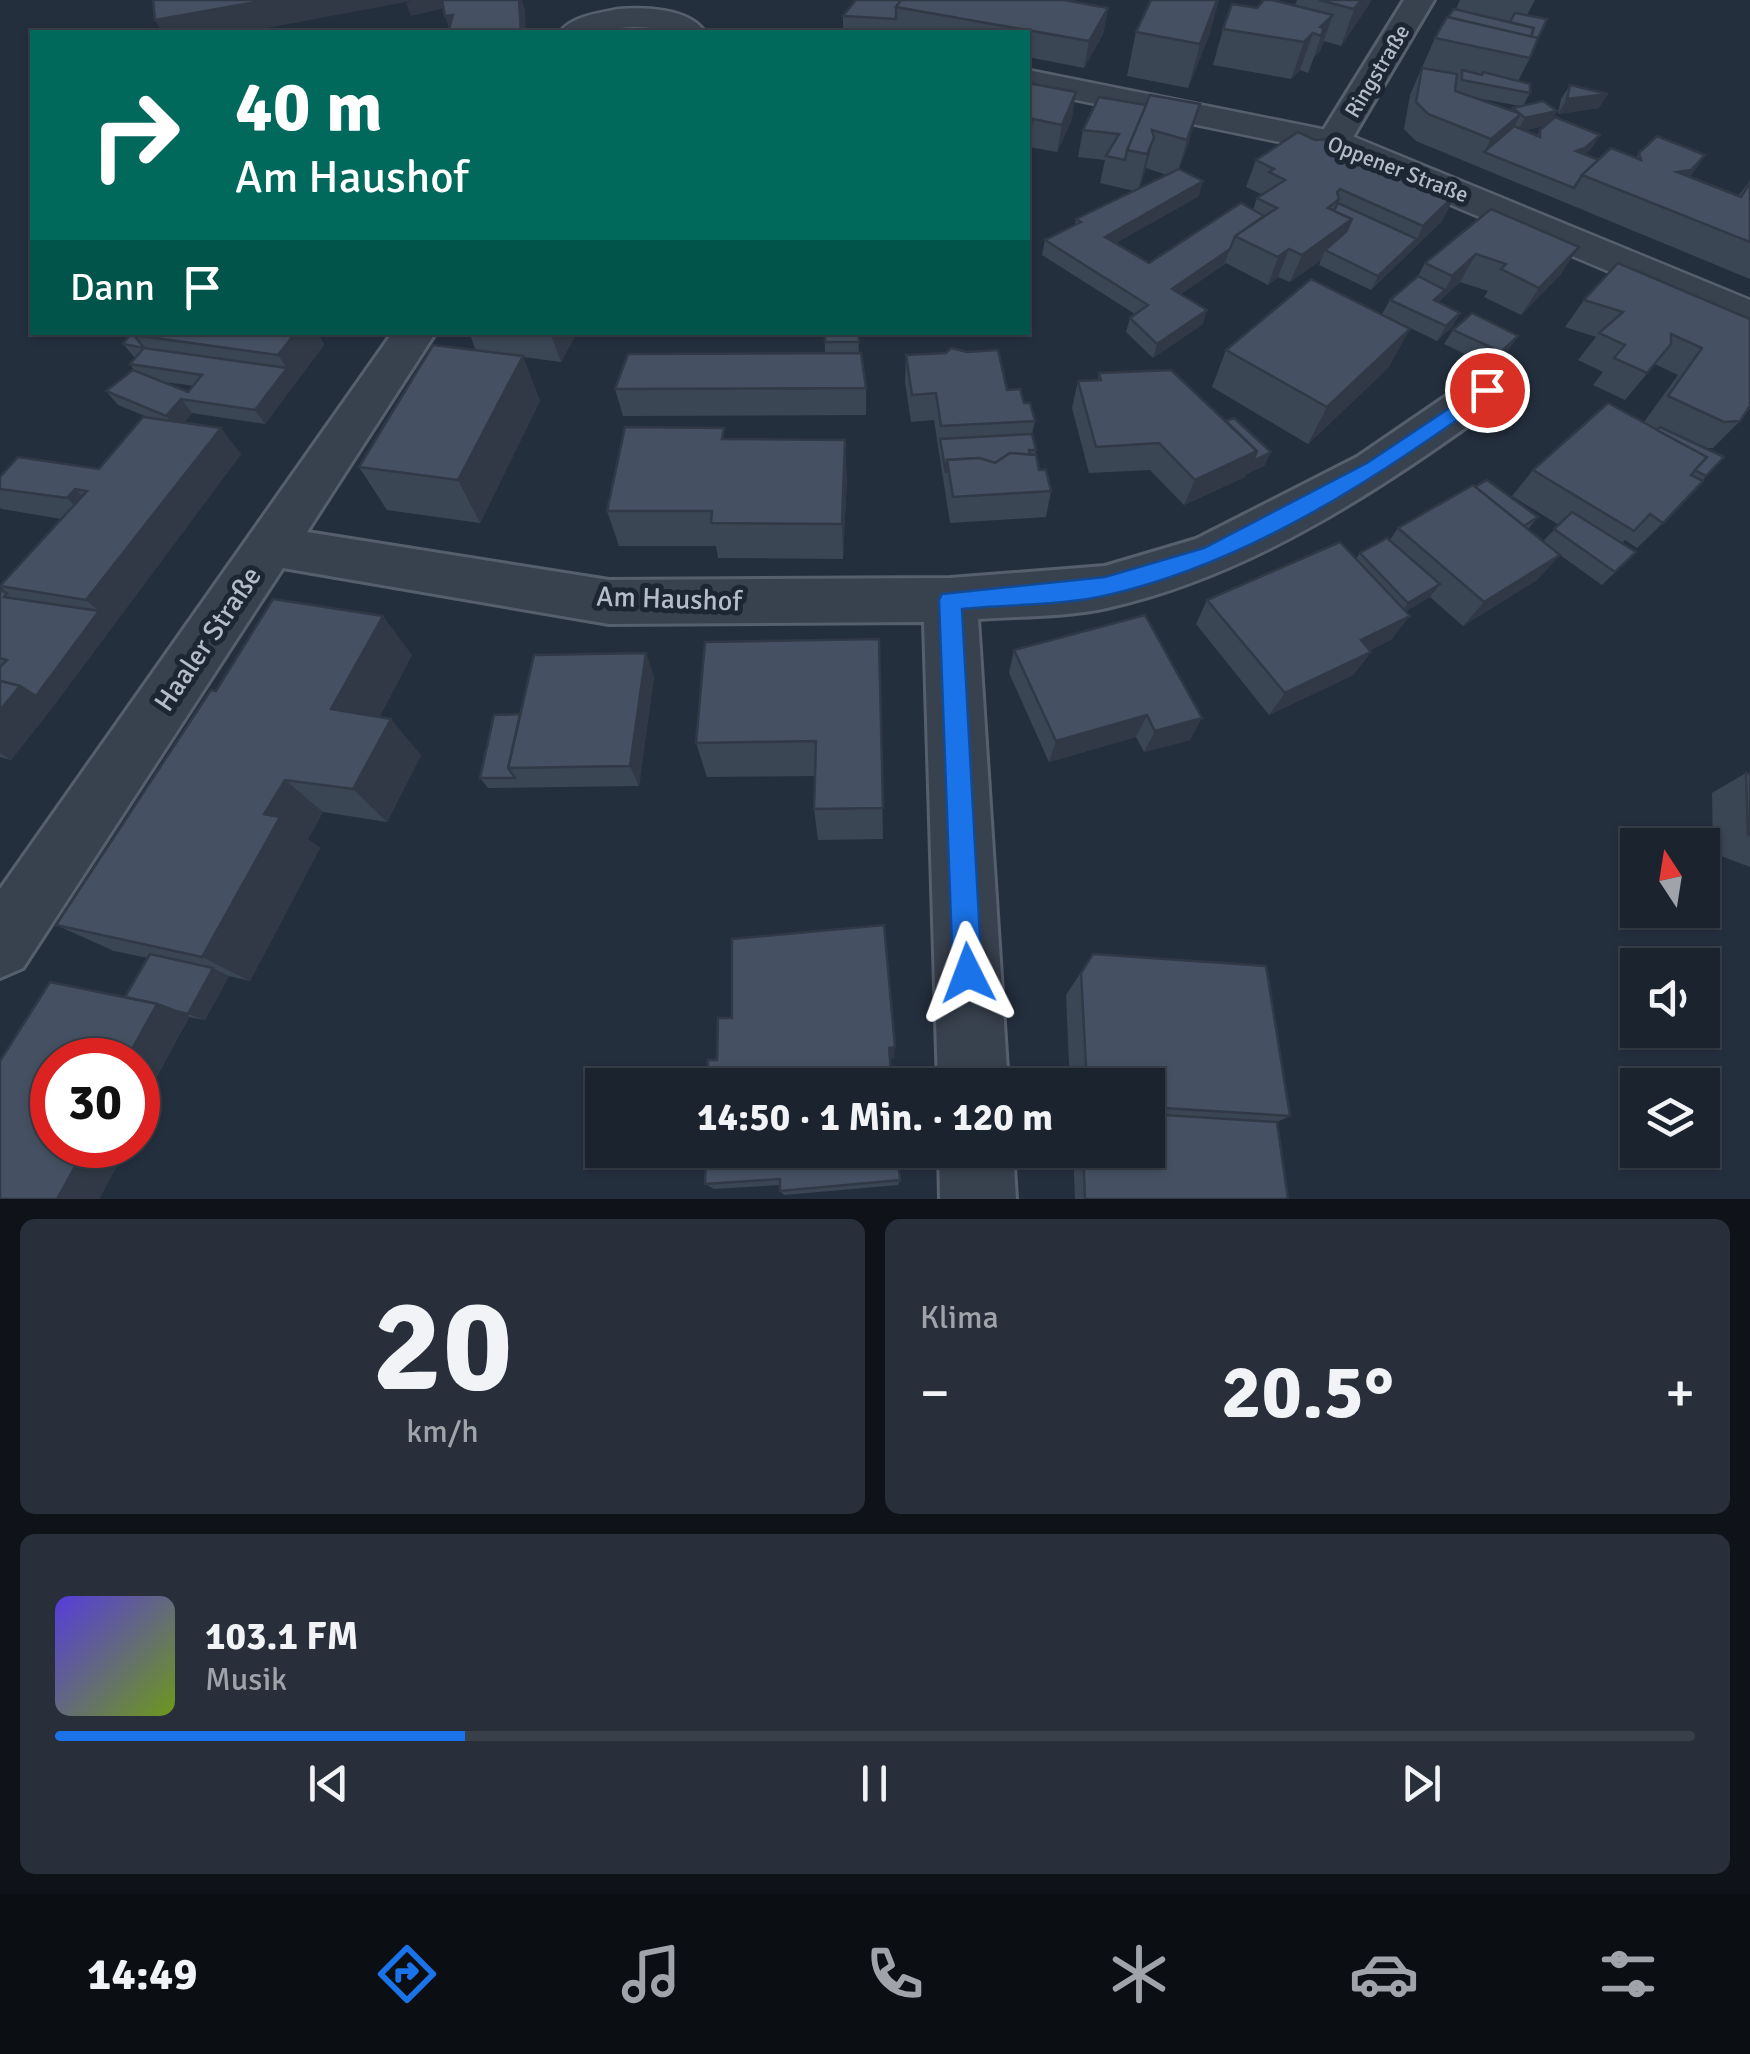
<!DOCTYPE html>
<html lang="de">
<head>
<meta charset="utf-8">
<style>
  body { margin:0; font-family:Signika,sans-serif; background:#282f3a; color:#f1f3f6; height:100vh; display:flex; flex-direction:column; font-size:38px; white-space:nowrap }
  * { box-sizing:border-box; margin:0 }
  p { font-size:32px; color:#a0a4aa }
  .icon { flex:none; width:55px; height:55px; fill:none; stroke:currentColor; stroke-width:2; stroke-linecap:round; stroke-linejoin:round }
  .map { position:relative; height:1199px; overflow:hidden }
  .details { display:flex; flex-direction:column; gap:20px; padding:20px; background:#0f1319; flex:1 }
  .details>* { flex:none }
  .hud { position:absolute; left:30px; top:30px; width:1000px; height:305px; border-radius:0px; box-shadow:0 2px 8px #0004,0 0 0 2px #39404a; background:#00695c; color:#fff; overflow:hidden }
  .needle { width:65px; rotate:348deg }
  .buttons { position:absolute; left:1620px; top:828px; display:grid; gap:20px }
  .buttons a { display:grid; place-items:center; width:100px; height:100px; border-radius:0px; background:#1b232e; box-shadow:0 2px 8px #0004,0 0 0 2px #39404a; font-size:50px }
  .speed { position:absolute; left:30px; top:1038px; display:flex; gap:20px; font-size:50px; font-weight:700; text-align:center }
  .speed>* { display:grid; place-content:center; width:130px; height:130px; border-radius:50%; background:#1b232e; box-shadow:0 2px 8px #0004,0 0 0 2px #39404a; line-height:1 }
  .speed .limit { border:15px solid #d22; background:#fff; color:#111 }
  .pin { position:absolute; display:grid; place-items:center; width:85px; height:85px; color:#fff; margin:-42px; border:5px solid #fff; border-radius:50%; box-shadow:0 2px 10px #0007 }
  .me { position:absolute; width:110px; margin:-55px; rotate:357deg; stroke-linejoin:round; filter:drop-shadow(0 0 8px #0008) }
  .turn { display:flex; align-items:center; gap:35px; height:210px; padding:0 40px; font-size:45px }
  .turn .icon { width:130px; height:130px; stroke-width:2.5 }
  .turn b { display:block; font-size:70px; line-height:85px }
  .then { display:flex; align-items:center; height:95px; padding:0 40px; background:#0003; gap:20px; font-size:38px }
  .big { font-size:75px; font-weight:700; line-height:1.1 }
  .details .tile { flex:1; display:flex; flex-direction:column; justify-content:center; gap:15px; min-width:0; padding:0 35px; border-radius:15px; background:#282f3a }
  .details .dial { align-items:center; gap:0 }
  .dial b { font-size:130px; line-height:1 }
  .song { display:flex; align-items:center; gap:30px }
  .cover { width:120px; height:120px; border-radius:15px; background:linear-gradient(135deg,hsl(250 70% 55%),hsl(80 70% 35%)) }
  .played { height:10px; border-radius:5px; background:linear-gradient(90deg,#1a73e8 25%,#39404a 25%) }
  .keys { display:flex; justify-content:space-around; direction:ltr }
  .heat { display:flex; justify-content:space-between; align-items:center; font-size:55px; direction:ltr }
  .details .tiles { flex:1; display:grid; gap:20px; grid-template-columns:1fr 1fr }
  .tile:last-child { grid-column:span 2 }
  .trip { position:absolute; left:585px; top:1068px; width:580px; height:100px; border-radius:0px; background:#1b232e; box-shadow:0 2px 8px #0004,0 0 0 2px #39404a; font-weight:700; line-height:100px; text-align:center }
  .tabs { display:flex; height:160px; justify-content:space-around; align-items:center; background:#0b0e12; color:#a0a4aa }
  .tabs .icon { width:70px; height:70px }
  .tabs .current { color:#1a73e8 }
  .tabs b { font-size:45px; color:#f1f3f6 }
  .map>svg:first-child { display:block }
</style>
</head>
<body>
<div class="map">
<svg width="1750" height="1199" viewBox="0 0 1750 1199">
  <rect width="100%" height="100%" fill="#242f3e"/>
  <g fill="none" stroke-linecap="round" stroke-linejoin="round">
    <defs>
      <g id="minor">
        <path d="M1404,0H1434L1346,149L1334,153L1322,149L1316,142Z"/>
        <path d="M393,332H436L307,532L609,580L950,578L1105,566L1196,539L1357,457L1471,379L1487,374L1503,379L1509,390L1503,401C1382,488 1254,575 1107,608C1066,617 1019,616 978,619L1008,1085H938L924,622L609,624L283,568L23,968L0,978V889Z"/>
        <path d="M939,1150H1013L1016,1199H940Z"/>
      </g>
      <g id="tertiary">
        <path d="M618,9C645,7 689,8 705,32C681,34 657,27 633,27C608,28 585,34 560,32C572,16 599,13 618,9Z"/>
        <path d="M1028,70L1347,134L1750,300V331L1323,151L1028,90Z"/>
      </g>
    </defs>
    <use href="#minor" stroke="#565f6c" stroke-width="6"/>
    <use href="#tertiary" stroke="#565f6c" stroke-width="5"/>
    <use href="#minor" fill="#38414e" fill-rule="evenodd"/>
    <use href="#tertiary" fill="#38414e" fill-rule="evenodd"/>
  </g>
  <g fill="#3b4654" fill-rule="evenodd">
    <path d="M856,0H1073V2L1108,8L1103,34L1084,68L1028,57V32H892L843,29V16Z"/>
    <path d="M1297,0H1371L1368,6L1341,46L1324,41L1320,51L1314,57L1308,73L1300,70L1291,79L1213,65L1223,29L1257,8L1295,5Z"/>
    <path d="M1460,0H1535L1527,15L1530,58L1518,81L1530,93L1523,106L1552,120L1591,149L1585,154L1599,160L1636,158L1639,153L1701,161L1690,177L1738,196L1750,181V279L1416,141L1404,129L1410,95L1435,38L1456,9ZM1477,98L1520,106L1513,108L1511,110ZM1545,126L1537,135L1524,130Z"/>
    <path d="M1136,32L1210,33L1188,88L1127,76Z"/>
    <path d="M1028,83L1072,119L1057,152L1029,147Z"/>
    <path d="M1570,85L1599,108L1558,114L1561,99Z"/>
    <path d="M1099,97L1189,142L1179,169L1199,196L1116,243L1149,263L1253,210L1257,198L1261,194L1246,187L1256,160L1315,140L1456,194L1442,221L1371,290L1319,265L1321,260L1290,282L1278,277L1268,285L1226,263L1181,294L1203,324L1153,358L1126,332L1130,318L1135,314L1042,255L1045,240L1075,225L1076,219L1134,191L1100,183L1105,160L1078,157L1083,130ZM1146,168L1167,175L1139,188Z"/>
    <path d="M1491,209L1561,274L1521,315L1484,297L1488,291L1460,282L1438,302L1460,313L1452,327L1437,341L1382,314L1390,300L1418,276L1425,263Z"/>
    <path d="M1584,300L1750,319V409L1748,408L1740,421L1713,448H1705L1724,457L1663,523L1637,548L1625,540L1622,543L1636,552L1602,585L1560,555L1537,580L1463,626L1430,597L1406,611L1391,640L1370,650L1371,652L1353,675L1269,715L1196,624L1207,600L1356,559L1360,553L1390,540L1398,528L1538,517L1528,529L1543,541L1559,525L1512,496L1533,470L1644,422L1678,375L1655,364L1625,400L1593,385L1603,372L1578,360L1596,337L1565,327Z"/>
    <path d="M1453,330L1518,336L1508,350L1491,366L1444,344Z"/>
    <path d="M132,332H333L331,335L320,333L319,335L324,345L265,424L192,413L184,423L241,454L52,708L11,760L0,757V590L5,591L0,587L61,519L2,509L0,508V477L99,469L150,418L118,405L106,391L134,370L130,364L135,358L123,344ZM163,382L181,384L193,386L188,392Z"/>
    <path d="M469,332H577L561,362L523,357L540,401L480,523L387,510L359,467L476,351Z"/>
    <path d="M825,332H858L859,353L866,388V415L623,416L615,389L825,354Z"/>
    <path d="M1226,350L1389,367L1308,444L1212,387Z"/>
    <path d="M906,355L1007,390L1024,403L1035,421L1032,434L1036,450L1035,455L1039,470L1051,491L1046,517L950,523L934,420L911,422L905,382Z"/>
    <path d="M1099,373L1226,421L1271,452L1264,466L1246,474L1245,477L1184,505L1150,470L1089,473L1072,408L1078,381L1098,380Z"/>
    <path d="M726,439L847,476L843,559L718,558L716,546H619L607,511Z"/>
    <path d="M1145,615L1190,740L1144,752L1136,737L1049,762L1009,673L1014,650Z"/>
    <path d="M879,639L883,839L818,840L814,809L815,776L707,777L696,743Z"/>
    <path d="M412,655L379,717L421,755L387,822L323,812L308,839L320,848L250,981L229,976L205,1020L189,1017L141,1106L148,1108L138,1128V1060L52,1145H128L99,1199H0L148,958L114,951L56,925L216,691Z"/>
    <path d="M654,676L639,786L488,788L480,778L520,714Z"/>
    <path d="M1746,773L1750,774V867L1713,853L1712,793Z"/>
    <path d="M1093,954L1290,1116L1277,1122L1288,1199H1075L1073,1150H1148V1085H1070L1066,995Z"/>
    <path d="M706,1150L900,1180L898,1185L784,1195L780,1191V1185L714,1189L705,1184Z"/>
  </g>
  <g fill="#303945">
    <path d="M268,0H444L445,8L411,16L406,3L411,1L246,32H162L155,20Z"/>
    <path d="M519,0H522L525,10L526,32H521Z"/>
    <path d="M1217,0H1219L1210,33L1188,88L1200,44Z"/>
    <path d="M1361,0H1371L1368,6L1341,46L1354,9Z"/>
    <path d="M1108,8L1103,34L1084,68L1089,41Z"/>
    <path d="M453,15L450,32L445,16Z"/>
    <path d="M1333,15L1320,51L1314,57L1321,36L1320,27Z"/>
    <path d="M1313,33L1300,70L1291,79L1304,42Z"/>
    <path d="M1076,92L1072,119L1057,152L1062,125Z"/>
    <path d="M1608,94L1599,108L1558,114L1567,99Z"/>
    <path d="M1200,104L1189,142L1176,177L1187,140Z"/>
    <path d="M1557,111L1549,125L1517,132L1525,118Z"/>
    <path d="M1521,114L1506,141L1484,152L1491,139Z"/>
    <path d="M1033,119L1029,147L1028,150V131Z"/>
    <path d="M1600,135L1591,149L1576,162V151Z"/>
    <path d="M1154,138L1144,175L1138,191L1147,154Z"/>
    <path d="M1705,155L1696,168L1702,161L1686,182L1677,172Z"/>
    <path d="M1203,181L1199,196L1102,251L1105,237Z"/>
    <path d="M1456,194L1442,221L1371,290L1378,276L1417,239L1423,226Z"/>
    <path d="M1352,219L1339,246L1325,250L1321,260L1290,282L1302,255Z"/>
    <path d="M1579,247L1561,274L1521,315L1539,288Z"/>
    <path d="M1230,249L1225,263L1167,304L1172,289Z"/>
    <path d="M1289,249L1278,277L1268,285L1278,257Z"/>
    <path d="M1476,254L1460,282L1426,314L1434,300L1445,290L1452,276Z"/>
    <path d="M1207,310L1203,324L1153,358L1157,344Z"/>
    <path d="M1460,313L1452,327L1437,341L1446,326Z"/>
    <path d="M1410,329L1389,367L1308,444L1327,407Z"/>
    <path d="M296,332H320L319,335L324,345L265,424L255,410L287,368L278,355Z"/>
    <path d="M550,332H577L561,362Z"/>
    <path d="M1518,336L1508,350L1491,366L1501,352Z"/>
    <path d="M523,356L540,401L480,523L458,480Z"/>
    <path d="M181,399L192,413L178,430L166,416Z"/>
    <path d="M221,428L241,454L52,708L11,760L0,753V710L20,686L99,611L86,600Z"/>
    <path d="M845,440L847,476L843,559L842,524Z"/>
    <path d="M1257,451L1271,452L1264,466L1246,474L1245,477L1184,505L1195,480Z"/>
    <path d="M75,489L101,514L93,524L67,498Z"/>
    <path d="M1560,555L1537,580L1463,626L1484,602Z"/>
    <path d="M1440,584L1430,597L1398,616L1408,603Z"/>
    <path d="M383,616L412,655L365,745L331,709Z"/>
    <path d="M1410,616L1391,640L1343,663L1361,640Z"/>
    <path d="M1371,652L1353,675L1269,715L1285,693Z"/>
    <path d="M646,653L654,676L639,786L630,766Z"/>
    <path d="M1147,715L1136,737L1049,762L1056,741Z"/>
    <path d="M1202,718L1190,740L1144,752L1155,731Z"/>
    <path d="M391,719L421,755L387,822L353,789Z"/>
    <path d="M285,780L323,812L308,839L320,848L250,981L202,957L264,814Z"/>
    <path d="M213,968L229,976L205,1020L188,1014Z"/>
    <path d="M157,1004L189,1016L141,1106L148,1108L138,1128V1060H126Z"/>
    <path d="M895,1047L894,1058L889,1059V1048Z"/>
    <path d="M87,1145H128L99,1199H57Z"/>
  </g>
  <g fill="#455162" stroke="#303945" stroke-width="2.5">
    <path d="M153,0H268L155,20Z"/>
    <path d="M442,0H519L521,32H448L453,15L445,16Z"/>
    <path d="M856,0H901L896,7V19L843,16Z"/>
    <path d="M901,0H1064L1108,8L1089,41L896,7Z"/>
    <path d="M1151,0H1217L1200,44L1136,32Z"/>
    <path d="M1264,0H1272L1333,15L1320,27L1324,28L1321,36L1313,33L1304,42L1223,29L1232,4L1257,8Z"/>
    <path d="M1319,0H1361L1354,9Z"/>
    <path d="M1454,9L1534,28L1531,37L1448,17Z"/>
    <path d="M1515,13L1547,19L1538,38L1531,37L1534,28L1510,22Z"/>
    <path d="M1447,17L1538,38L1530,58L1435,38Z"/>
    <path d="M1422,68L1457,74L1455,91L1521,114L1491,139L1428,114L1416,102Z"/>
    <path d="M1462,70L1482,75L1483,72L1530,84V93L1462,80Z"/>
    <path d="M1028,83L1076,92L1062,125L1033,119L1028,131Z"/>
    <path d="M1570,85L1608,94L1567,99Z"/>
    <path d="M1150,95L1200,104L1187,140L1152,130L1154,138L1147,154L1127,150Z"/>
    <path d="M1099,97L1146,105L1127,150L1125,160L1106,156L1119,134L1083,130Z"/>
    <path d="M1543,101L1557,111L1525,118L1513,108Z"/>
    <path d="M1555,117L1600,135L1585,148L1576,151L1599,160L1582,175L1574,188L1484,152L1514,126L1540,137V130Z"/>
    <path d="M1298,132L1315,140L1329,139L1456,194L1423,226L1340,189L1337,192L1339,199L1328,208L1352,219L1302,255L1289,249L1278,257L1235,236L1277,208L1257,198L1285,180L1269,172L1274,169L1256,160Z"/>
    <path d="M1657,136L1705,155L1691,170L1677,172L1741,197L1750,183V242L1582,175L1611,148L1641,160L1639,153Z"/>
    <path d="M1179,169L1203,181L1105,237L1149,263L1241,203L1264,216L1235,236L1230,249L1172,289L1207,310L1157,344L1130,318L1148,305L1045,240L1081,222L1076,219Z"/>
    <path d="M1338,203L1417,239L1378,276L1325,250L1346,232L1352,219L1334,211Z"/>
    <path d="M1491,209L1579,247L1539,288L1501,269L1506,264L1476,254L1452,276L1425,263Z"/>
    <path d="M1618,263L1750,319V406L1740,421L1724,422L1668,396L1702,348L1671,334V344L1647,373L1614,358L1625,345L1599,333L1623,312L1584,300Z"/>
    <path d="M1418,276L1445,290L1434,300L1460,313L1446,326L1390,300Z"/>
    <path d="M1311,279L1410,329L1327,407L1226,350Z"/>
    <path d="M1472,313L1518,336L1501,352L1453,330Z"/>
    <path d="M132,332H137L134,335L144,348L123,344Z"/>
    <path d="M137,332H296L278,355L134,335Z"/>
    <path d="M825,332H858L859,342H825Z"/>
    <path d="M433,345L523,356L458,480L359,467Z"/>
    <path d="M144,348L287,368L255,410L181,399L166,416L106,391L133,370L188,392L202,375L130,364Z"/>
    <path d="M951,348L967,352L998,350L1007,390L1020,389L1024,403H1030L1035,421L941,426L936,393L912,395L906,355L946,353Z"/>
    <path d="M861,353L866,388L615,389L628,354Z"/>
    <path d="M1171,370L1257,451L1195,480L1159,443L1096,447L1078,381L1101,380L1099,373Z"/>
    <path d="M1608,403L1707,457L1691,475L1703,481L1663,523L1650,514L1634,531L1533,470Z"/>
    <path d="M143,417L221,428L86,600L0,586L87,491L75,489L67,498L0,489V477L18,457L99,469Z"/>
    <path d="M1234,418L1271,452L1253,461L1257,451L1226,421Z"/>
    <path d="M625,427L724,428L722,439L845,440L842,524L711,523L712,511H607Z"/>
    <path d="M1660,427L1724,457L1706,476L1695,470L1707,457L1657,430Z"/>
    <path d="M1032,434L1036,450H1029L1030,455L1010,453L995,463L979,458L947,460L946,473L940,439Z"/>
    <path d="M1010,453L1036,455L1039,470H1046L1051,491L953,497L947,460L979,458L995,463Z"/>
    <path d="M1487,480L1538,517L1524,526L1475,487Z"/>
    <path d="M1473,485L1560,555L1484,602L1398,528Z"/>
    <path d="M1572,512L1636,552L1615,572L1554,529Z"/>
    <path d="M1387,538L1440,584L1408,603L1360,553Z"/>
    <path d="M1340,542L1410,616L1361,640L1371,652L1285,693L1207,600Z"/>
    <path d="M0,590L7,593L4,597L99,611L36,696L20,686L0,681V667L7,660L0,658Z"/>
    <path d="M273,599L383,616L331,709L391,719L353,789L285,780L264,814L280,817L202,957L56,925L211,690L216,691Z"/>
    <path d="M1145,615L1202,718L1155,731L1147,715L1056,741L1014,650Z"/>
    <path d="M879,639L883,808L814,809L816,741L696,743L705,642Z"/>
    <path d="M646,653L630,766L508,768L534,655Z"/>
    <path d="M0,681L20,686L0,710Z"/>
    <path d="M520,714L508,768L515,778H480L494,715Z"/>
    <path d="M1746,773L1750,774V835H1748Z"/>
    <path d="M884,925L895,1047L889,1048L892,1085H707L708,1060H717L718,1018H732V939Z"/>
    <path d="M150,954L213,968L188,1014L176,1011L157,1004L125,997Z"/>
    <path d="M1093,954L1266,966L1290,1116L1148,1107V1085H1087L1081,973Z"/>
    <path d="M50,982L157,1004L126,1060H52V1145H87L57,1199H0V1061Z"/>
    <path d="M1148,1114L1277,1122L1288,1199H1085L1083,1150H1148Z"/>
    <path d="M706,1150H897L900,1180L780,1191V1179L705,1184Z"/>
  </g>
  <path fill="#1a73e8" stroke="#114b97" stroke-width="2.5" d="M1487,383L1497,390L1494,394C1376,478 1251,562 1108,595C1061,606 1009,604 962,609L982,973L978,983L968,988L958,983L953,973L939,600L942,594L1105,577L1204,548L1367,463Z"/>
  <g text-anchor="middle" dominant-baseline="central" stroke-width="10" stroke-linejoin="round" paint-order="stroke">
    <g font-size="22" fill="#b4bcc9" stroke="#1d2633">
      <text transform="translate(1377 71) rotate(-59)">Ringstraße</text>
      <text transform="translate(1398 169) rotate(21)">Oppener Straße</text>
    </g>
    <g font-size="28" fill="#b4bcc9" stroke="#1d2633">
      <text transform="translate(669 599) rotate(2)">Am Haushof</text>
      <text transform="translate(208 639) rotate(-56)">Haaler Straße</text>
    </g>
  </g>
</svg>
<div class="buttons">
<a><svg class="needle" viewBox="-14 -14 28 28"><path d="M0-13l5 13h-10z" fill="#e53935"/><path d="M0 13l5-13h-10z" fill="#a0a4aa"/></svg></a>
<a><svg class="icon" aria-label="sound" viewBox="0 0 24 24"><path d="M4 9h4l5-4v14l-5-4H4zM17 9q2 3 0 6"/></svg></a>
<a><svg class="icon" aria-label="layers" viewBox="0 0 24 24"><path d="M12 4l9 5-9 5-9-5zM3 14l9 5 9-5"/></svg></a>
</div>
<div class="speed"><div class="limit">30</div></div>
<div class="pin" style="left:1487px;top:390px;background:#d93025"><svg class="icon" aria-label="arrive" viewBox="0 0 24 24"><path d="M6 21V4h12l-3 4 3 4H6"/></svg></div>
<svg class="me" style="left:968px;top:973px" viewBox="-20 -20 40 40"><path d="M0-17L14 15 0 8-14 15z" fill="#1a73e8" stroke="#fff" stroke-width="4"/></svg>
<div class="trip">14:50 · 1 Min. · 120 m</div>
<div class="hud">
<div class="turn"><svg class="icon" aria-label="right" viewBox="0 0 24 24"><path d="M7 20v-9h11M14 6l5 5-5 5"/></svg><div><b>40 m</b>Am Haushof</div></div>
<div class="then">Dann<svg class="icon" aria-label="arrive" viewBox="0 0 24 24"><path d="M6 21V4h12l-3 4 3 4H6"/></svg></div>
</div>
</div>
<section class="details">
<div class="tiles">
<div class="tile dial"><b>20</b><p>km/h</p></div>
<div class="tile"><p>Klima</p>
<div class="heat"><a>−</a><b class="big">20.5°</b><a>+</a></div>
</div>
<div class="tile">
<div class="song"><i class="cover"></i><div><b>103.1 FM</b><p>Musik</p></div></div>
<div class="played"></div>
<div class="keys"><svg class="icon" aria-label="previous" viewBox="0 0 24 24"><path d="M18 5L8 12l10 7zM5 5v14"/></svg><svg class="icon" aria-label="pause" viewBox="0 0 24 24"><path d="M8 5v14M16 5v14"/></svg><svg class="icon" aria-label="next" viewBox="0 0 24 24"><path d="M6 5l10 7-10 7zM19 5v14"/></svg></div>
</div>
</div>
</section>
<nav class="tabs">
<b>14:49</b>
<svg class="icon current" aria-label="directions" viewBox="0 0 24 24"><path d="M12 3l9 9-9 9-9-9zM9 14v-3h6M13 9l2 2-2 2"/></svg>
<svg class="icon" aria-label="music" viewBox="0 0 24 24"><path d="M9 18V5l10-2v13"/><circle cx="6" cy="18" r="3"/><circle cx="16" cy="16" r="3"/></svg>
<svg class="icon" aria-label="phone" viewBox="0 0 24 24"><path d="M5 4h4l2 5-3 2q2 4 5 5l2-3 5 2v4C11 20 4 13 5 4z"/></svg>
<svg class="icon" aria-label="climate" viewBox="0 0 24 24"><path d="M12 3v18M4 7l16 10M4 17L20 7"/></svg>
<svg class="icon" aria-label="car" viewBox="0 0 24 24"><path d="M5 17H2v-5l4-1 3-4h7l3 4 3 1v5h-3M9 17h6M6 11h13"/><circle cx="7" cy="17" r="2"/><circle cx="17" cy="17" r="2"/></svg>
<svg class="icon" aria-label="filters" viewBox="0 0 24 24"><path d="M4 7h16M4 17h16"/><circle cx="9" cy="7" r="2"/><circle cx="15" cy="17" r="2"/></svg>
</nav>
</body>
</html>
